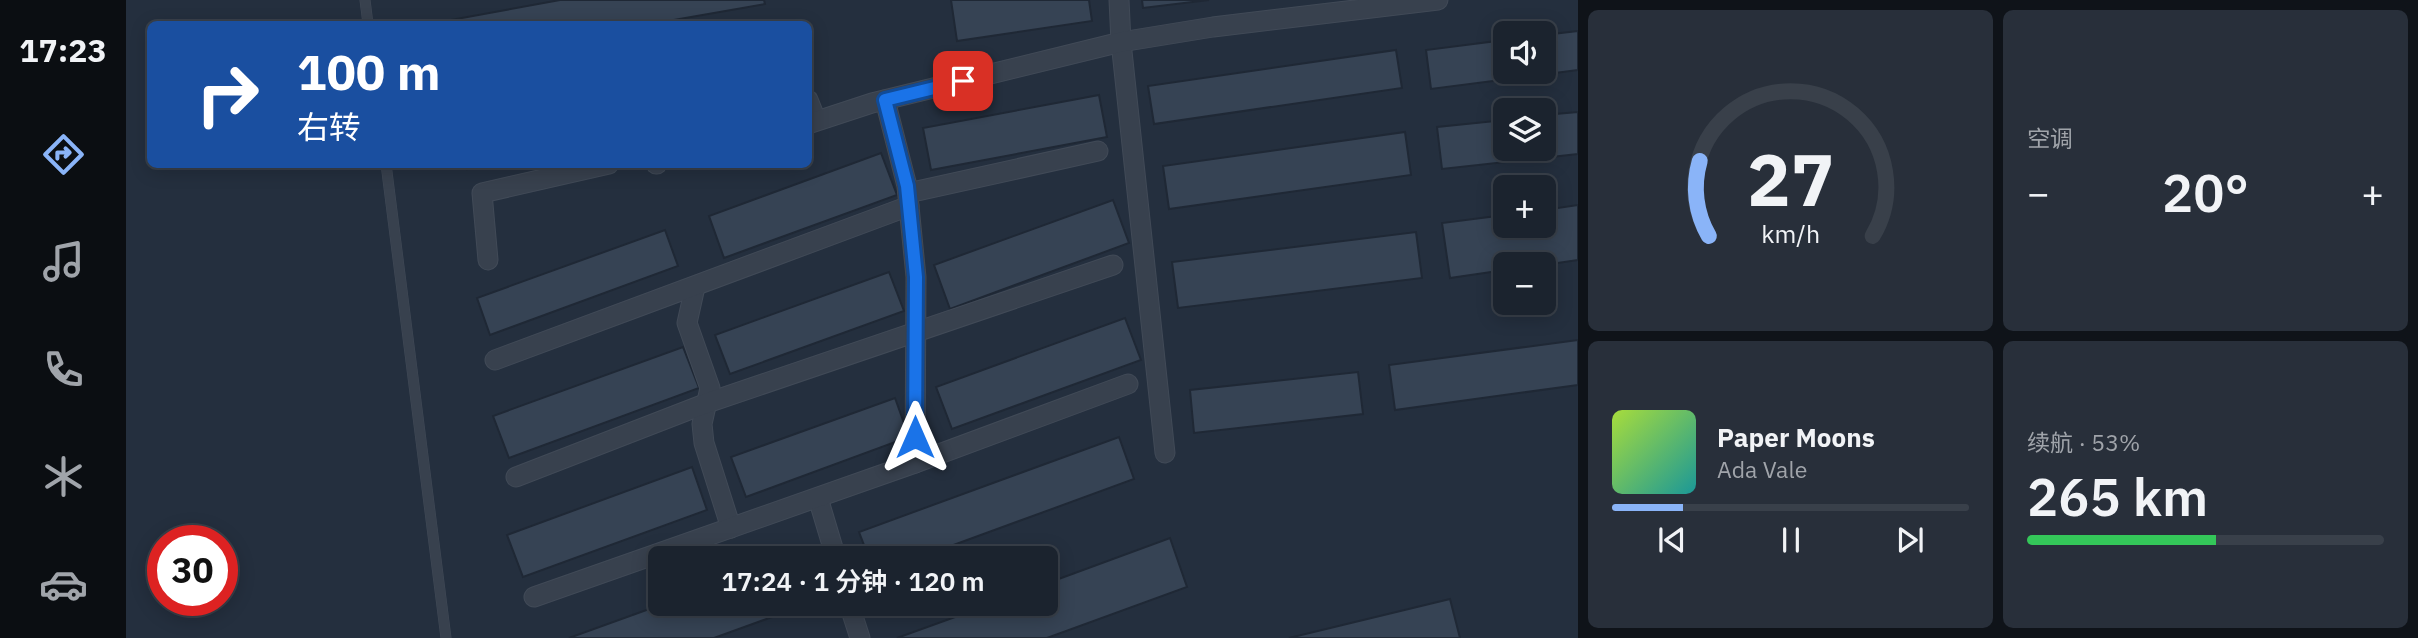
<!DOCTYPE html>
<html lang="zh">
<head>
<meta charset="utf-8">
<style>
  body { margin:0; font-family:"IBM Plex Sans","Noto Sans SC",sans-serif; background:#282f3a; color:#f1f3f6; height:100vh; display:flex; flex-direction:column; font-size:26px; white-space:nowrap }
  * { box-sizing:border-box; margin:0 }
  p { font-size:23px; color:#a0a4aa }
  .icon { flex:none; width:38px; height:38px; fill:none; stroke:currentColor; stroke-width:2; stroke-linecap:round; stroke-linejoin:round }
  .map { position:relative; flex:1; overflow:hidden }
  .panel { display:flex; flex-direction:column; gap:10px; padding:10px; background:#0f1319; width:840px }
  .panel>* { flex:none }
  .banner { position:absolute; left:21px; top:21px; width:665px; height:147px; border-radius:10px; box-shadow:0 4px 18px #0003,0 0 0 2px #39404a; background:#1a4fa0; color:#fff; overflow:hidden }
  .buttons { position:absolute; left:1367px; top:21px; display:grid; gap:14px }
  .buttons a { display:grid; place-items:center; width:63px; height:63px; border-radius:10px; background:#1b232e; box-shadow:0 4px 18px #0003,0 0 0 2px #39404a; font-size:35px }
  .speed { position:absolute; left:21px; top:525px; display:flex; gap:14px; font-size:35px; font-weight:700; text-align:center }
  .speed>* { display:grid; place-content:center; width:91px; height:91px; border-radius:50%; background:#1b232e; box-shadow:0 4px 18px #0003,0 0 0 2px #39404a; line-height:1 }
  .speed .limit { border:10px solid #d22; background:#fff; color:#111 }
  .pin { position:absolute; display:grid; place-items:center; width:60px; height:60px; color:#fff; margin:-30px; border-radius:14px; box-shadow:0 4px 10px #0006 }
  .me { position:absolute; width:77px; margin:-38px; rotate:0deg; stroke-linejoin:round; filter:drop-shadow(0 0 5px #0008) }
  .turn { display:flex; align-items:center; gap:24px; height:147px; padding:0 35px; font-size:32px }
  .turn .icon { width:91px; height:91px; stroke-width:2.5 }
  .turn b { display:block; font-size:49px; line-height:60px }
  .big { font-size:52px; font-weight:600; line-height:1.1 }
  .panel .widget { flex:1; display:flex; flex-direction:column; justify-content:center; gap:10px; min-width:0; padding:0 24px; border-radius:10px; background:#282f3a }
  .panel .dial { align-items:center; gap:0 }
  .dial svg { height:182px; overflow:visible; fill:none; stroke:#39404a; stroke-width:7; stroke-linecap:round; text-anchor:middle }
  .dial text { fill:#f1f3f6; stroke:none }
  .song { display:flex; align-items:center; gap:21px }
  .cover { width:84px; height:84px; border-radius:10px; background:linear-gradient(135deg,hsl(80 70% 55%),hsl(180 70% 35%)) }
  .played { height:7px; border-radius:4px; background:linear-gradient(90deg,#8ab4f8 20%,#39404a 20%) }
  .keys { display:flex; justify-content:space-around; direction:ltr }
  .heat { display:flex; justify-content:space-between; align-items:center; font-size:38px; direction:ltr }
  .charge { height:10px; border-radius:5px; background:linear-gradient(90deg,#34c759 53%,#39404a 0) }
  .panel .tiles { flex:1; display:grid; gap:10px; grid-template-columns:repeat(2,1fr) }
  .trip { position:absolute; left:522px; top:546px; width:410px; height:70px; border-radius:10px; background:#1b232e; box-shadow:0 4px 18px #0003,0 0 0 2px #39404a; font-weight:600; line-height:70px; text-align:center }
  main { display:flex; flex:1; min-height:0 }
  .tabs { display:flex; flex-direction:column; width:126px; justify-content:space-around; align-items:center; background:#0b0e12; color:#a0a4aa }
  .tabs .icon { width:49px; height:49px }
  .tabs .active { color:#8ab4f8 }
  .tabs b { font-size:32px; color:#f1f3f6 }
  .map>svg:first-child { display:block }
</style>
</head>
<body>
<main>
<nav class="tabs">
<b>17:23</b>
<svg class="icon active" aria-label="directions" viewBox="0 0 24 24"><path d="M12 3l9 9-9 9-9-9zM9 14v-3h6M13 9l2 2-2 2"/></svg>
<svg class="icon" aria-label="music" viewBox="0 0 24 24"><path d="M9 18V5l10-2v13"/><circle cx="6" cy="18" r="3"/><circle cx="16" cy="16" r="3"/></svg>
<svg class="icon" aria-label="phone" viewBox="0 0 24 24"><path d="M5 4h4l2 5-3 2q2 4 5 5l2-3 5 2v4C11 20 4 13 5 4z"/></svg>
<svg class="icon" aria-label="climate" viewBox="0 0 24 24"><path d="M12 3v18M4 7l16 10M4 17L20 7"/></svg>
<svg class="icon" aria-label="car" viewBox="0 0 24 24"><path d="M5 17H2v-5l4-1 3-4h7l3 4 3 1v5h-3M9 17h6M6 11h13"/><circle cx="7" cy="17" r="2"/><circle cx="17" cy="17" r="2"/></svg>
</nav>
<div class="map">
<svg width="1452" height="638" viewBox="0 0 1452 638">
  <rect width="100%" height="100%" fill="#242f3e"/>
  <g fill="#364354" stroke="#1f2835" stroke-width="2">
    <path d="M434,0H638L639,4L525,24H315L314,22Z"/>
    <path d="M825,0H963L966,21L831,41Z"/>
    <path d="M1016,0H1083L1017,8Z"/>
    <path d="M1452,31V70L1305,89L1300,50L1379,40V72H1418V35Z"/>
    <path d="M1270,50L1276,88L1028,124L1022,86Z"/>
    <path d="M973,95L981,137L805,170L797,128Z"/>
    <path d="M1452,112V154L1316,169L1311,127L1379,120V149H1418V115Z"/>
    <path d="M1279,132L1285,175L1043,209L1037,166Z"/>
    <path d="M755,153L771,195L598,258L583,216Z"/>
    <path d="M341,164H367L341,169Z"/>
    <path d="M987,200L1003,243L824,309L808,265Z"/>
    <path d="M1452,205V260L1418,265L1379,264V270L1324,278L1316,223L1379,215V226H1418V210Z"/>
    <path d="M539,230L552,266L364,335L351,298Z"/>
    <path d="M1290,232L1296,278L1052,308L1046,262Z"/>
    <path d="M763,272L778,311L604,374L589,335Z"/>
    <path d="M999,318L1015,360L826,429L810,387Z"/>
    <path d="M1452,340V385L1269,410L1263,365Z"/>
    <path d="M557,347L573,388L383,458L367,416Z"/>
    <path d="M1232,372L1237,414L1068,433L1064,390Z"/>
    <path d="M769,398L783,437L620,497L605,457Z"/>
    <path d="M993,437L1008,479L792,558H743L733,532Z"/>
    <path d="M566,467L581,510L397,577L381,535Z"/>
    <path d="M1044,538L1061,587L921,638H771L865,604H919V584Z"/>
    <path d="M697,545L702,558H661Z"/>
    <path d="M1324,599L1334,638H1163Z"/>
    <path d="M537,604H682L588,638H443Z"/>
  </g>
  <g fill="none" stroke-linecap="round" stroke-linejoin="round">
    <defs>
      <g id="service">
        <path d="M239,0L242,24"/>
        <path d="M260,164L320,638"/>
      </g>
      <g id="minor">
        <path d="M993,0L995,42L1039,453"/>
        <path d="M682,100L690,120"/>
        <path d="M759,100L781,186L790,277L789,463"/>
        <path d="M682,124L746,103L995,42L1087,27L1312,0"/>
        <path d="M530,164H531"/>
        <path d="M782,193L972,151"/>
        <path d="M362,260L356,193L483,164"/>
        <path d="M569,287L561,323L584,388L576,424L578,443L605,528"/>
        <path d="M369,360L783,206"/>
        <path d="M390,477L581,403L987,265"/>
        <path d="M692,498L710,558"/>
        <path d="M408,597L789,463L1002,384"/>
        <path d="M723,604L734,638"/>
      </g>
    </defs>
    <use href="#service" stroke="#414a57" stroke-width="11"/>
    <use href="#minor" stroke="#414a57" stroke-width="21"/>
    <use href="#service" stroke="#38414e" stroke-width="10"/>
    <use href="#minor" stroke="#38414e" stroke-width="19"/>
  </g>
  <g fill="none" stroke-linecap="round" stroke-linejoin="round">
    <defs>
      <path id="route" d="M789,437L790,277L781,186L759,100L837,81"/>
    </defs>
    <use href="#route" stroke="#114b97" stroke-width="18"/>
    <use href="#route" stroke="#1a73e8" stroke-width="12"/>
  </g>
</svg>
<div class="buttons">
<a><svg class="icon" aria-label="sound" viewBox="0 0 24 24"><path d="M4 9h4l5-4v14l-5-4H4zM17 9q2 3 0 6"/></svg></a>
<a><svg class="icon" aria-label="layers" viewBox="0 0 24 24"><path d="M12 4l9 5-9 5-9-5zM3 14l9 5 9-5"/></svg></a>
<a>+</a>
<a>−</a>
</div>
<div class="speed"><div class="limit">30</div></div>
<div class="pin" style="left:837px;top:81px;background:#d93025"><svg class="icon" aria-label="arrive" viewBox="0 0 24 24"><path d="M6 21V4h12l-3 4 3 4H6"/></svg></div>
<svg class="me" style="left:789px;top:437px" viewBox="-20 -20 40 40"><path d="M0-17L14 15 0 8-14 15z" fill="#1a73e8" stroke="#fff" stroke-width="4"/></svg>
<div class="trip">17:24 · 1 分钟 · 120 m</div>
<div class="banner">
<div class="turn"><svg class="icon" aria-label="right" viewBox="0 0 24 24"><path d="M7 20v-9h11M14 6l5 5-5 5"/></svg><div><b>100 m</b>右转</div></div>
</div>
</div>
<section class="panel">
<div class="tiles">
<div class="widget dial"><svg viewBox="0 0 100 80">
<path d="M14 69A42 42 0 1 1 86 69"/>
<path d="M14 69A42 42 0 0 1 10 36" stroke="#8ab4f8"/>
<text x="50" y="56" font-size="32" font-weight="700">27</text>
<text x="50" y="72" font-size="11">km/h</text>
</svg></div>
<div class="widget"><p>空调</p>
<div class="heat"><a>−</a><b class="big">20°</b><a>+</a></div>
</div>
<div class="widget">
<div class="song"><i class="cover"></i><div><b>Paper Moons</b><p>Ada Vale</p></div></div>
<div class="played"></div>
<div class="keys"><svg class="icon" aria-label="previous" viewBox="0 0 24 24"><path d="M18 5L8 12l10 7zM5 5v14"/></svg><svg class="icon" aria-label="pause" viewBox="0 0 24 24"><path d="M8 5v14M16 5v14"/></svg><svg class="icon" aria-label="next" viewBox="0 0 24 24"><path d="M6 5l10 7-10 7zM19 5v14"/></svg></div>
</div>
<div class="widget"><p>续航 · 53%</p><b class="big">265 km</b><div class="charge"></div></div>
</div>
</section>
</main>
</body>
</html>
